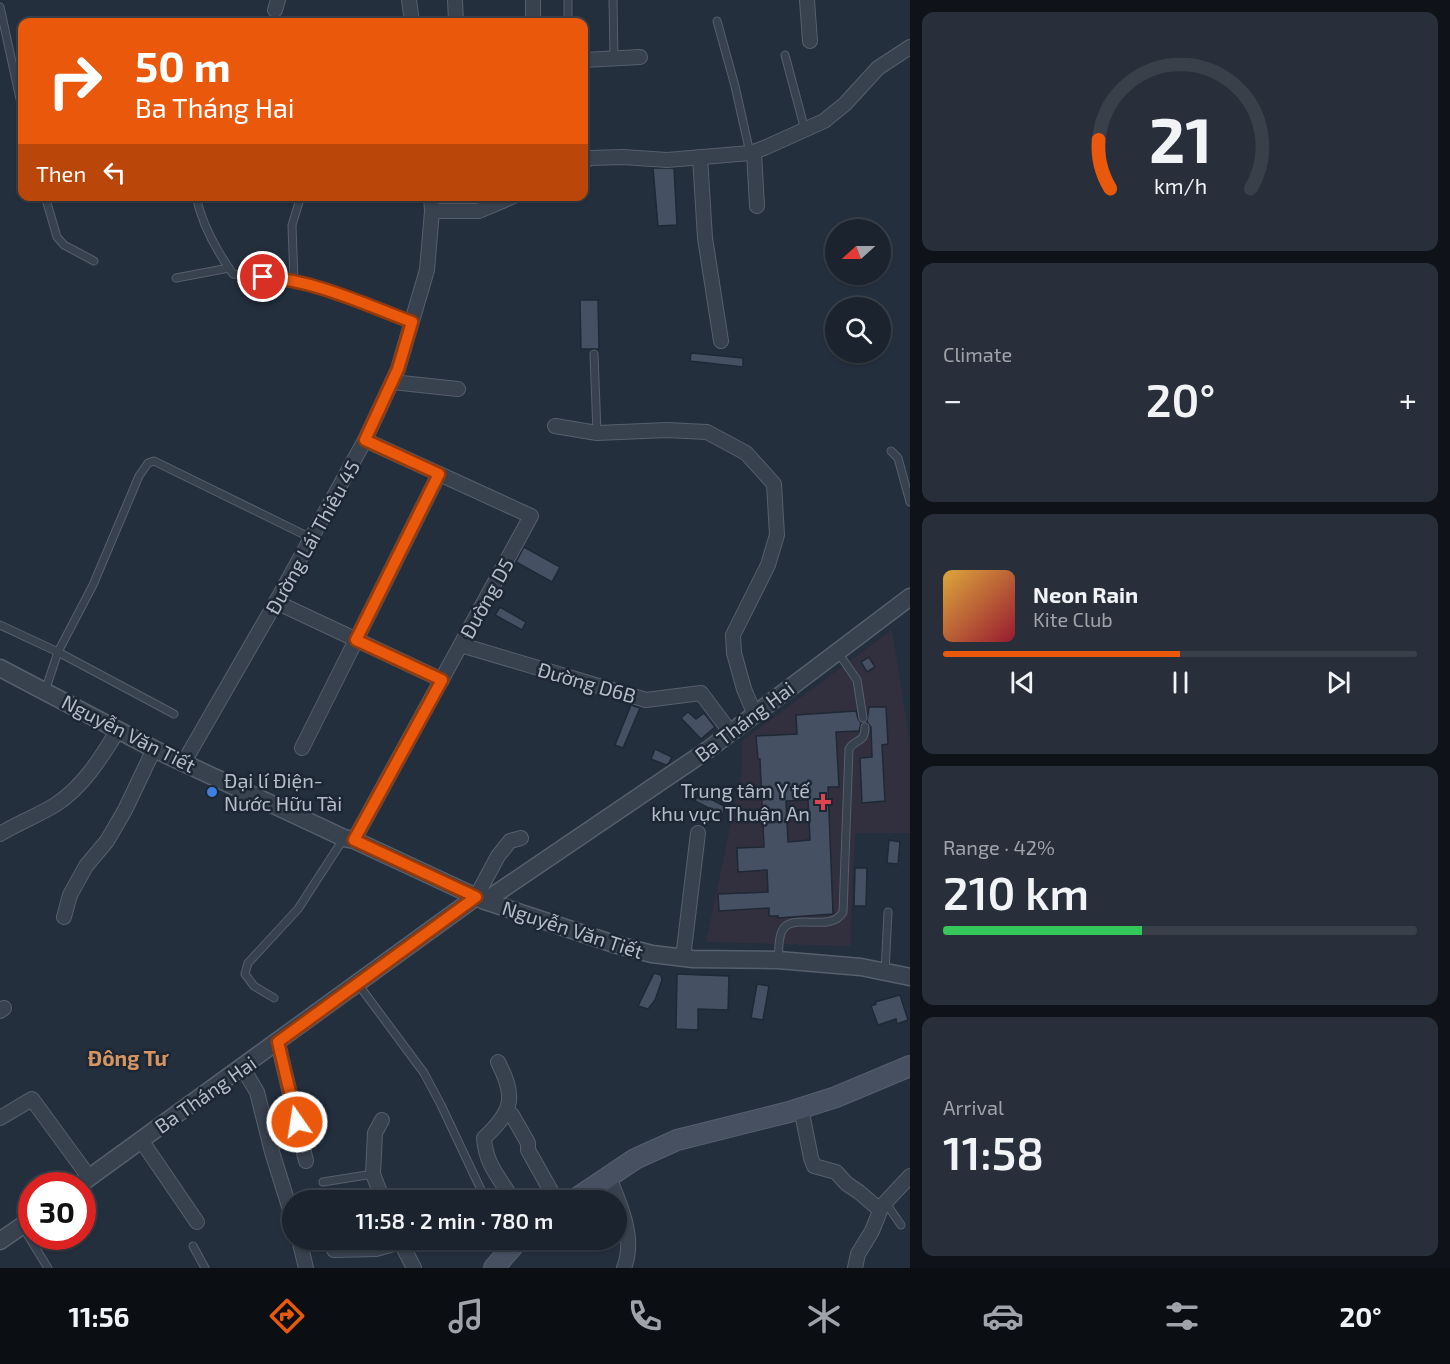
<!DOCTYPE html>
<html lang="en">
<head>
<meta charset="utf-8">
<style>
  body { margin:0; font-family:"Exo 2",sans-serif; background:#282f3a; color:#f1f3f6; height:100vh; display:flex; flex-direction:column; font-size:22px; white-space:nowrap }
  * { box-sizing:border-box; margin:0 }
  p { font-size:20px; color:#a0a4aa }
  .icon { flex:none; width:33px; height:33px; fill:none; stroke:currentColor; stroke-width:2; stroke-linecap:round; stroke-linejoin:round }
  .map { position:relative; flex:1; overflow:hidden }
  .side { display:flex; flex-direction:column; gap:12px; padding:12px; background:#0f1319; width:540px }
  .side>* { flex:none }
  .banner { position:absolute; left:18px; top:18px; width:570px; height:183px; border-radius:12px; box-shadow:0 2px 4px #0004,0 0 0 2px #39404a; background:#ea580c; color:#fff; overflow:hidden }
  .needle { width:39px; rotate:249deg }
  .controls { position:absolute; left:825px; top:219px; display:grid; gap:12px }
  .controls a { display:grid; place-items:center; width:66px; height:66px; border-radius:50%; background:#1b232e; box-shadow:0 2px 4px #0004,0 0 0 2px #39404a; font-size:30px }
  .speed { position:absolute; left:18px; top:1172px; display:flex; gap:12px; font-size:30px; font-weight:700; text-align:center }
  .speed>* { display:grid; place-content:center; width:78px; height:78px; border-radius:50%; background:#1b232e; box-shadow:0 2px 4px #0004,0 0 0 2px #39404a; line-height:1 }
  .speed .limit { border:9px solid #d22; background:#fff; color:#111 }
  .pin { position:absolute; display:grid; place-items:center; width:51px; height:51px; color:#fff; margin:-26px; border:3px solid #fff; border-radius:50%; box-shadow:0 2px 6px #0007 }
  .me { position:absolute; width:66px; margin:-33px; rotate:347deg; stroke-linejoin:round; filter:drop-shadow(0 0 4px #0008) }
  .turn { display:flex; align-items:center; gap:21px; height:126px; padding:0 18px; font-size:27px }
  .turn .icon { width:78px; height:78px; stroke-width:2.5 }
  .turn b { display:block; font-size:42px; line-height:51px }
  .then { display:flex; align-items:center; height:57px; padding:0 18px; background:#0003; gap:12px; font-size:22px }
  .big { font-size:45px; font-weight:600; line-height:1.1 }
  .side .widget { flex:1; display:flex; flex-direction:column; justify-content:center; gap:9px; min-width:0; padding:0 21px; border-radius:12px; background:#282f3a }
  .side .dial { align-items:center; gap:0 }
  .dial svg { height:156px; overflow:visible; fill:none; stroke:#39404a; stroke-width:7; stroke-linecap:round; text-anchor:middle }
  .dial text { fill:#f1f3f6; stroke:none }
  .song { display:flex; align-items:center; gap:18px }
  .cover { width:72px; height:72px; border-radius:9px; background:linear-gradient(135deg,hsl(40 70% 55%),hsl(350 70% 35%)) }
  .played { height:6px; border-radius:3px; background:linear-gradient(90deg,#ea580c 50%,#39404a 50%) }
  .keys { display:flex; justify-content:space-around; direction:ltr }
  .heat { display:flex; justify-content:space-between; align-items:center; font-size:33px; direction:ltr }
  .charge { height:9px; border-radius:4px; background:linear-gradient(90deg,#34c759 42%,#39404a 0) }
  .trip { position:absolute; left:282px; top:1190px; width:345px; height:60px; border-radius:30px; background:#1b232e; box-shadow:0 2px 4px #0004,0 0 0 2px #39404a; font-weight:600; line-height:60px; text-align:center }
  .tab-bar { display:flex; height:96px; justify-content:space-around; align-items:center; background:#0b0e12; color:#a0a4aa }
  .tab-bar .icon { width:42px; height:42px }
  .tab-bar .active { color:#ea580c }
  .tab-bar b { font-size:27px; color:#f1f3f6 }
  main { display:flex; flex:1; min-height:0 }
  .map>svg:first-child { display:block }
</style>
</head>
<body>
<main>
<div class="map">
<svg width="910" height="1268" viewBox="0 0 910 1268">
  <rect width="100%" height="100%" fill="#242f3e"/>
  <path fill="#32303f" d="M892,630L910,743V833H855L850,946L706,942L742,771V741Z"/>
  <g fill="#455162" stroke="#1f2835" stroke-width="1.5" fill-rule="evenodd">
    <path d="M653,168H674L677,225L658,226Z"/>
    <path d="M580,300H598L599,349H581Z"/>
    <path d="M691,353L743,358V367L690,361Z"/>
    <path d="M524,547L560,567L552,582L516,562Z"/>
    <path d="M500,607L526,622L522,630L495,615Z"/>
    <path d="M869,657L875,667L867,672L861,662Z"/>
    <path d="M631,705L640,708L623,748L615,745Z"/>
    <path d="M869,707H886L888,744L882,745L885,801L862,803L860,758L872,757L871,727L867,722Z"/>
    <path d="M856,711L858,719L861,723L859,731L836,732L839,787H828L833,914L778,918V916H769V908L719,911L718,894L768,892L767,870L738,872L737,848L764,847L760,759H758L756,736L797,734L796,715ZM808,800L810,840L788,842L786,801Z"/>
    <path d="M688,712L696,719L704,713L715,727L701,739L681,718Z"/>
    <path d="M655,749L672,757L669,763L666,765L651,759Z"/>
    <path d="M699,793L726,807L722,815L695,801Z"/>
    <path d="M889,840L900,842L898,864L887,863Z"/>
    <path d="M855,868H867L866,906H854Z"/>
    <path d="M654,973L661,975L662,980L655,1000L648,1009L638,1006Z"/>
    <path d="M677,974L729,976L728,1010L698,1009V1030L676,1029Z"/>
    <path d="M757,984L769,986L763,1020L751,1018Z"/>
    <path d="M900,995L908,1020L897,1024L896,1019L878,1025L871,1006L876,1004L875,1002Z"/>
  </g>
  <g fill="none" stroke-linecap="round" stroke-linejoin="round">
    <defs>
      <g id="service">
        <path d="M568,0V22"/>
        <path d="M613,0L614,58"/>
        <path d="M0,7L22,108"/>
        <path d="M717,21L735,86L750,153"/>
        <path d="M785,55L805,130"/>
        <path d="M45,196L57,237L64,245L94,261"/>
        <path d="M196,196C202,225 216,250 233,274L276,278L314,287L412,322"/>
        <path d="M176,278L229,268"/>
        <path d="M294,282L292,225L301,196"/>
        <path d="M594,354L597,433"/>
        <path d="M891,451L898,458L910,502"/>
        <path d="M0,625L58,652L174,714"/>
        <path d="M837,651L857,680L863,718"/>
        <path d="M45,691L58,652L93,585L139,476L148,463L154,461L311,538"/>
        <path d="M778,960C779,951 778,939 782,931C791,911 831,934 843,912L849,749C855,738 865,744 865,727"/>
        <path d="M885,972L888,912"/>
        <path d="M358,984L424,1073L441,1105L483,1194L489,1200"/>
        <path d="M274,998L254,986L245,974L248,963L298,909L344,838"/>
        <path d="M323,1182L373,1174"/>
        <path d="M885,1202L901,1225"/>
        <path d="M22,1226L48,1268"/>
        <path d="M193,1246L205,1268"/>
      </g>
      <g id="minor">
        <path d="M409,0L412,22"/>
        <path d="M455,0L456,22"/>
        <path d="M533,0V22"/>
        <path d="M807,0L810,41"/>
        <path d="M275,10L278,0"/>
        <path d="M584,60L640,57"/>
        <path d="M754,152L757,206"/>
        <path d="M700,157L705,238L721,341"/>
        <path d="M584,161L590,158L623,157L667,160L750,153L764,148L824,121L845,104L878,68L910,47"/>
        <path d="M432,211H479L514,196"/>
        <path d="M392,382L458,389"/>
        <path d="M555,426L597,433L667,430L707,432L746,453L774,484L777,535L768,565L733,635L734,653L744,689L755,715"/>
        <path d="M276,602L442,680"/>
        <path d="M461,645L646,700L701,693L731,733"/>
        <path d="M302,748L439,474"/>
        <path d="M184,762L276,602L365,440L398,369L427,270L432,211L431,196"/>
        <path d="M0,834C18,823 37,816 55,805C83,787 101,758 118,730"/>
        <path d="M354,840L531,516L365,440"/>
        <path d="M476,897L498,856L510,841L521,838"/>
        <path d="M64,917L70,895L86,866L107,841L125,810L154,749"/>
        <path d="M683,958L698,833"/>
        <path d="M0,1011L4,1008"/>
        <path d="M278,1043L306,1161"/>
        <path d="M498,1062C516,1097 513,1111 484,1138C486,1166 500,1178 513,1200"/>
        <path d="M242,1067L257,1092L272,1152L292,1216"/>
        <path d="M801,1108L811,1158L814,1166L836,1172L847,1184L859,1192L880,1210"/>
        <path d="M507,1113L512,1115L528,1143V1150L556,1200"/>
        <path d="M0,1118L32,1099L89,1177"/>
        <path d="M382,1120L375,1133L373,1174L383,1200"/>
        <path d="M141,1140L197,1222"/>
        <path d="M609,1177C620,1206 636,1237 624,1268"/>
        <path d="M299,1239L306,1268"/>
        <path d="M399,1239L414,1268"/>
        <path d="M334,1250L376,1249L401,1242"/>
        <path d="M855,1268L858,1254L872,1231L882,1206L910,1176"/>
      </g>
      <g id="tertiary">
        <path d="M0,668L154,749L344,838L354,840L485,901L614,944L652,954L693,959L778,960L861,967L910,977"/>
        <path d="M485,901L709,749L910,597"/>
        <path d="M79,1185L476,897"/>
        <path d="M0,1241L32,1219"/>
      </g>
      <g id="secondary">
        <path d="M574,1200L635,1159L677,1140L789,1112L836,1097L910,1066"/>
        <path d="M494,1268L519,1239"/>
      </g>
    </defs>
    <use href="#service" stroke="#565f6c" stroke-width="9"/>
    <use href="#minor" stroke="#565f6c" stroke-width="16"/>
    <use href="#tertiary" stroke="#565f6c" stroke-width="19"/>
    <use href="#secondary" stroke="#565f6c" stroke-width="22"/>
    <use href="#service" stroke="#38414e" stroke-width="7"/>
    <use href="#minor" stroke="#38414e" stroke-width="14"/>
    <use href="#tertiary" stroke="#38414e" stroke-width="16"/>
    <use href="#secondary" stroke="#465061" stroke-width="20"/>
  </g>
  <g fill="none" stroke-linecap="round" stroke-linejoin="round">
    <defs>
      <path id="route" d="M263,277C314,280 364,304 412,322L398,369L365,440L439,474L356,640L442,680L354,840L476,897L278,1042L297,1122"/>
    </defs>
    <use href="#route" stroke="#983908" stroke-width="15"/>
    <use href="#route" stroke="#ea580c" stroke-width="10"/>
  </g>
  <circle fill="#3f7fe0" stroke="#1d2633" stroke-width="2" cx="212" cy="792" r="6"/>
  <path fill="#e0444e" stroke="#1d2633" stroke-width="2" d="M820 793h6v6h6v6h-6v6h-6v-6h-6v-6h6z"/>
  <g text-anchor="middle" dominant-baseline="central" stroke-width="5" stroke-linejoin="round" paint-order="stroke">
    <g font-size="20" fill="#b4bcc9" stroke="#1d2633">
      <text transform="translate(312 537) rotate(-61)">Đường Lái Thiêu 45</text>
      <text transform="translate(486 598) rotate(-61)">Đường D5</text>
      <text transform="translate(587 682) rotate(16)">Đường D6B</text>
      <text transform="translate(744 721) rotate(-37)">Ba Tháng Hai</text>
      <text transform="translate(129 733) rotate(27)">Nguyễn Văn Tiết</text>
      <text transform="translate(573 929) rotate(18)">Nguyễn Văn Tiết</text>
      <text transform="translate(205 1094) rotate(-35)">Ba Tháng Hai</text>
    </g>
    <g font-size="20" fill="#b4bcc9" stroke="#1d2633" text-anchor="start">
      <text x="224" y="780">Đại lí Điện-<tspan x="224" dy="23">Nước Hữu Tài</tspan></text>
      <text x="810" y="790" text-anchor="end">Trung tâm Y tế<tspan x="810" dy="23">khu vực Thuận An</tspan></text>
    </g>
    <g font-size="21" font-weight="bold" fill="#d59563" stroke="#1d2633">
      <text x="128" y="1057">Đông Tư</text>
    </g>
  </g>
</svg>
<div class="controls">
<a><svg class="needle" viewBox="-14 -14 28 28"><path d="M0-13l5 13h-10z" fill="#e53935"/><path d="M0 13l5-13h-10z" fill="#a0a4aa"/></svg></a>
<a><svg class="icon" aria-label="search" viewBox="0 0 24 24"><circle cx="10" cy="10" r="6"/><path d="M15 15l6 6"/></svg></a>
</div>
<div class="speed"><div class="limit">30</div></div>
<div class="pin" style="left:263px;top:277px;background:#d93025"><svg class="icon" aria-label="arrive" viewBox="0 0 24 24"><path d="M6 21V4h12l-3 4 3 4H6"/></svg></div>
<svg class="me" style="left:297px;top:1122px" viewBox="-20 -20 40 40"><circle r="17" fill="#ea580c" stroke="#fff" stroke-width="3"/><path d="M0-11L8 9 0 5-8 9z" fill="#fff"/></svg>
<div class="trip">11:58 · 2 min · 780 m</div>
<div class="banner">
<div class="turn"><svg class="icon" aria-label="right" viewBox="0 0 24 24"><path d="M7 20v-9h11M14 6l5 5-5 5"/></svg><div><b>50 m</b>Ba Tháng Hai</div></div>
<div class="then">Then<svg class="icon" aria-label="left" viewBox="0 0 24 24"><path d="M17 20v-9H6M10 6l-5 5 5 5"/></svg></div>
</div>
</div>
<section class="side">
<div class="widget dial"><svg viewBox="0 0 100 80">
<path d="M14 69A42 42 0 1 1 86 69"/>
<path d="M14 69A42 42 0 0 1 8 44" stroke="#ea580c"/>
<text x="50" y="56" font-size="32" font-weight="700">21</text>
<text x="50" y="72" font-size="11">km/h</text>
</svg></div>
<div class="widget"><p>Climate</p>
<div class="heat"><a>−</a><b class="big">20°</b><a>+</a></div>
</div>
<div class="widget">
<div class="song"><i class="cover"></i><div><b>Neon Rain</b><p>Kite Club</p></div></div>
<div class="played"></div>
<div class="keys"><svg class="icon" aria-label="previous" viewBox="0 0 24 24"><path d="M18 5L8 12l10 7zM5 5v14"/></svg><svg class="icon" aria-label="pause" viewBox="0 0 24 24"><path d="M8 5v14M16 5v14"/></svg><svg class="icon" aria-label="next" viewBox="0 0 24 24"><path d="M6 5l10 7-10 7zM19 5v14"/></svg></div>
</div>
<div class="widget"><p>Range · 42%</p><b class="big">210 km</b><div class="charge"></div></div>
<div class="widget"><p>Arrival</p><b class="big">11:58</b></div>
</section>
</main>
<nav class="tab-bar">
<b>11:56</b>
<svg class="icon active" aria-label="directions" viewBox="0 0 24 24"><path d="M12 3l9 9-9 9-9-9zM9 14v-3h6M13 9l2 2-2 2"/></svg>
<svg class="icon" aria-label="music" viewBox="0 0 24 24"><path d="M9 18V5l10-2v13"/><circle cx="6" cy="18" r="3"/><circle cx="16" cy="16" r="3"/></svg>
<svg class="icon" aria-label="phone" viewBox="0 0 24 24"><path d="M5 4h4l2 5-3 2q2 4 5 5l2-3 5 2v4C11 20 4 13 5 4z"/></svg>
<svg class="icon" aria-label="climate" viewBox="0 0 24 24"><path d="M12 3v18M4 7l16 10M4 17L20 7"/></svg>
<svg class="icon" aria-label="car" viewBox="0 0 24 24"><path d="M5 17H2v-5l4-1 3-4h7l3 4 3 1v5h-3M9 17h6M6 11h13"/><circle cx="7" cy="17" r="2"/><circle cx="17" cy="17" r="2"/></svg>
<svg class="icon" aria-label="filters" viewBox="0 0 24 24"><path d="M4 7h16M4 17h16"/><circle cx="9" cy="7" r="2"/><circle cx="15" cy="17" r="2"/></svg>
<b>20°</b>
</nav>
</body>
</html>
